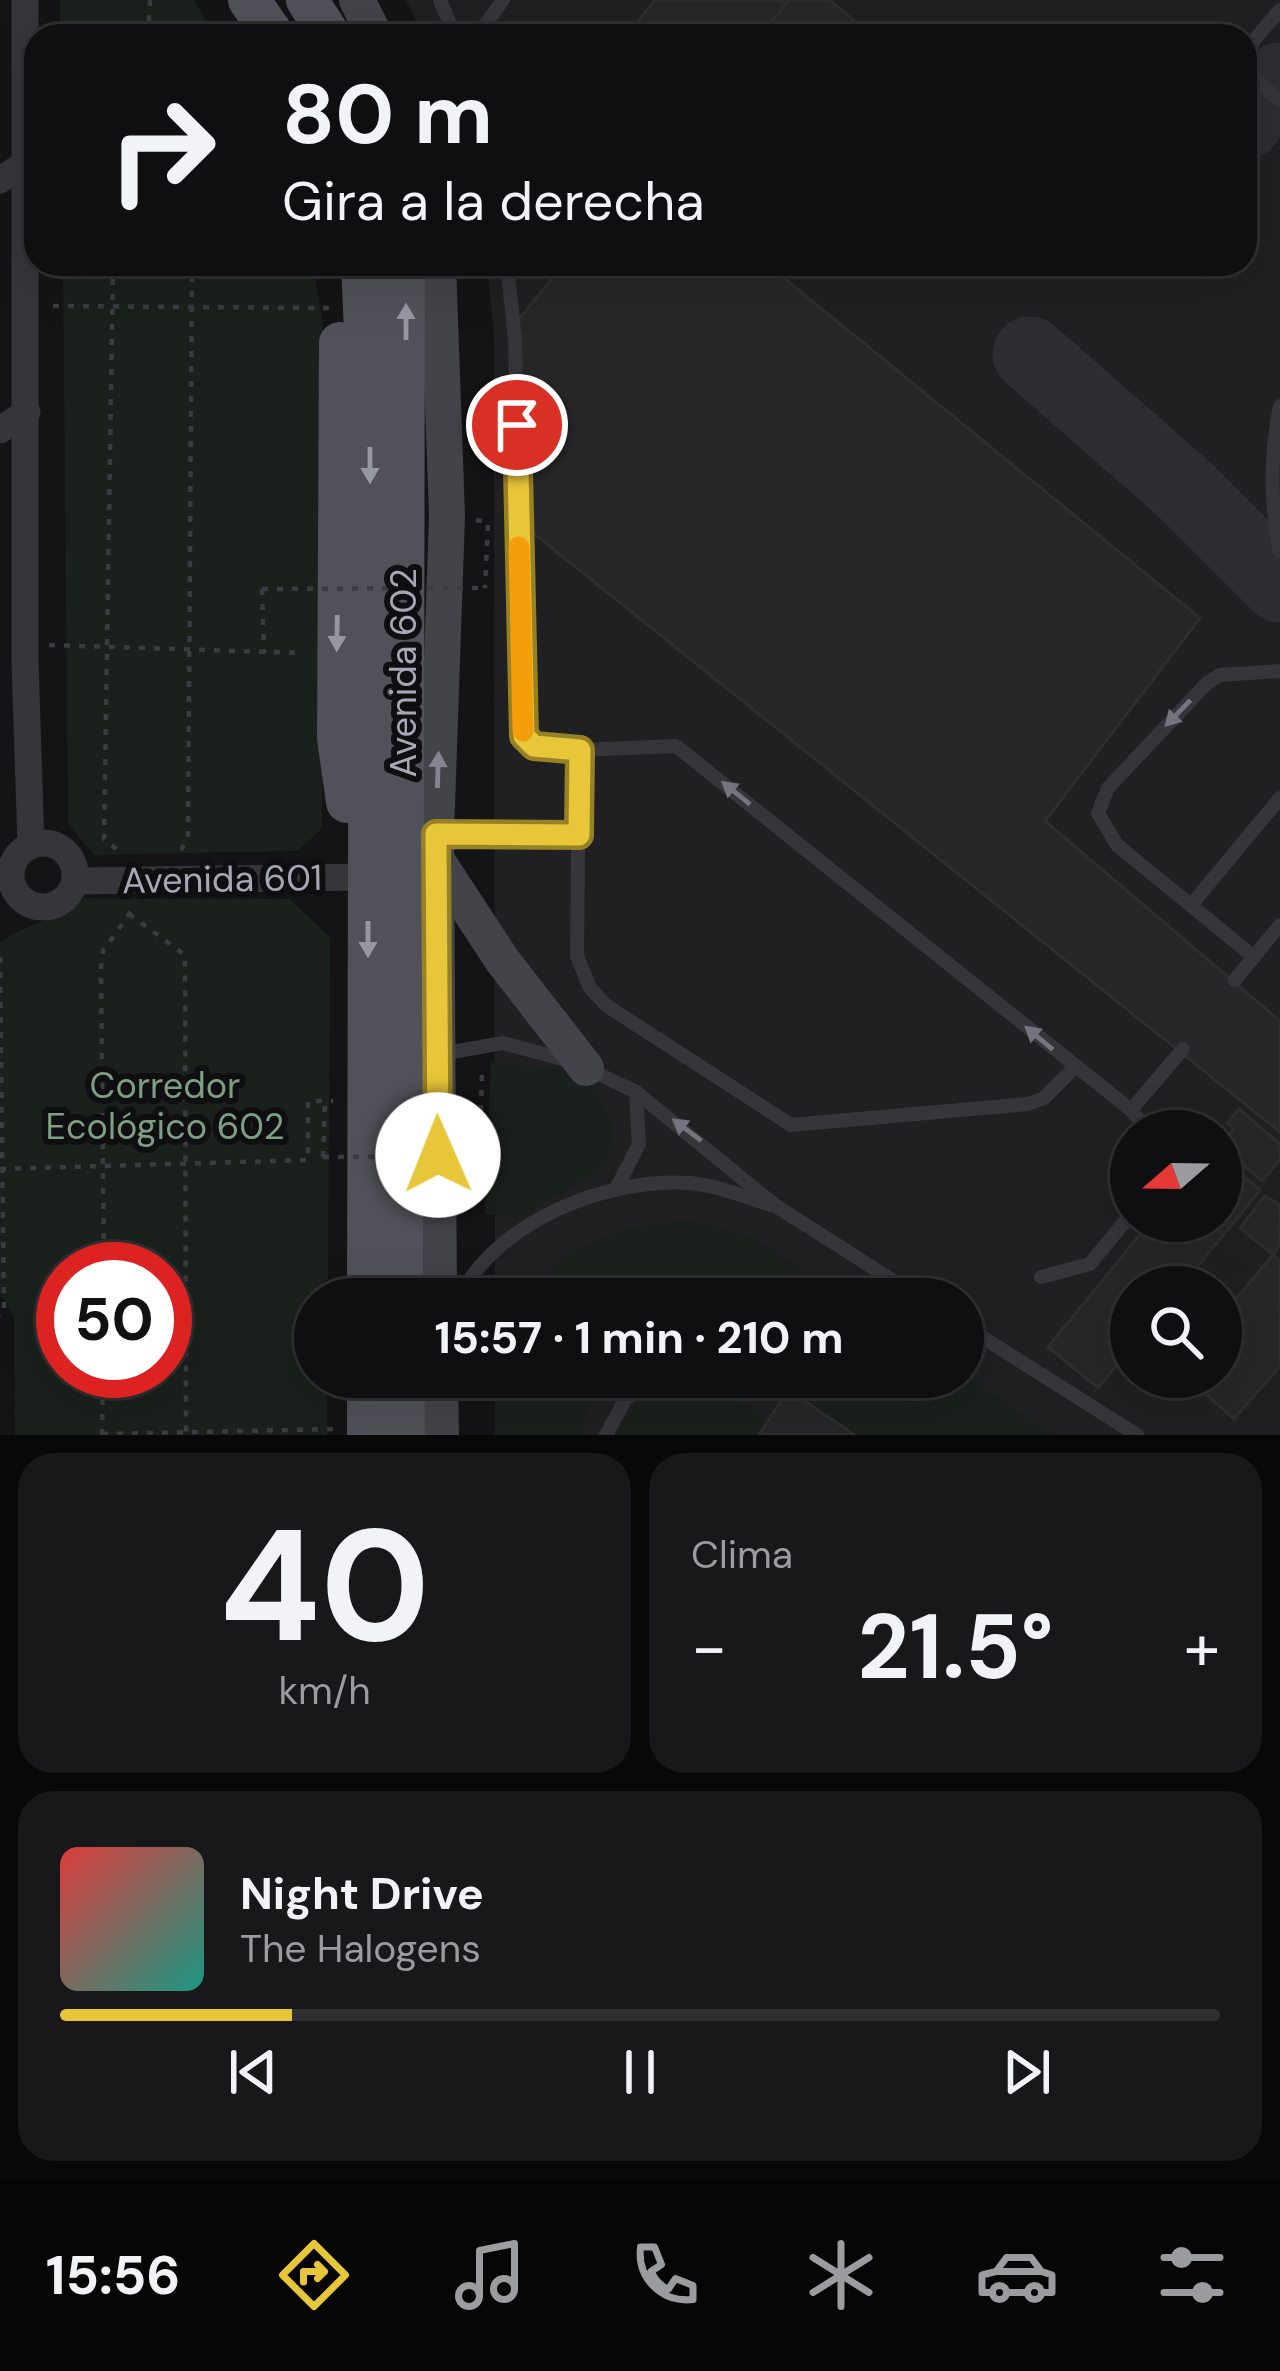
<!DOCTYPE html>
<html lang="es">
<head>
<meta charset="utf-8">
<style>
  body { margin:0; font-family:"DM Sans",sans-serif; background:#181719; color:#f1f3f6; height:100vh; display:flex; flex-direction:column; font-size:45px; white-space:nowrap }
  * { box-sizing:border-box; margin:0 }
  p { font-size:39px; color:#9b9c9f }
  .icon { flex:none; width:66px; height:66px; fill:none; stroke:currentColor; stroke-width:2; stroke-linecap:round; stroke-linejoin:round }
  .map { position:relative; height:1435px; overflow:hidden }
  .sheet { display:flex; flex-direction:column; gap:18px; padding:18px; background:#080809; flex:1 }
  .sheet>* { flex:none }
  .guide { position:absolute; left:24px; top:24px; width:1233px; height:252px; border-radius:36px; box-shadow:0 12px 48px #0002,0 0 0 3px #2f2e30; background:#0f0e10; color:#f1f3f6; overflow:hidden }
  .needle { width:78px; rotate:250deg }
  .controls { position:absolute; left:1110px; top:1110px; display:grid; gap:24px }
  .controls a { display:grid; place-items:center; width:132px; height:132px; border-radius:50%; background:#0f0e10; box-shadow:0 12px 48px #0002,0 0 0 3px #2f2e30; font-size:60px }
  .speed { position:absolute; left:36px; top:1242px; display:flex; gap:24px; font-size:60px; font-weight:700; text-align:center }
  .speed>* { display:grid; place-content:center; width:156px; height:156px; border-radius:50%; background:#0f0e10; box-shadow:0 12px 48px #0002,0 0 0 3px #2f2e30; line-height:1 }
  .speed .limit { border:18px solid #d22; background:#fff; color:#111 }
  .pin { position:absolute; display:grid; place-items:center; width:102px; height:102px; color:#fff; margin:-51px; border:6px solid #fff; border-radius:50%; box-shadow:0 3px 12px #0007 }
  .me { position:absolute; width:132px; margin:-66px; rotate:359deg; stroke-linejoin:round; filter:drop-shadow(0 0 9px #0008) }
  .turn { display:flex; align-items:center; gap:42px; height:252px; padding:0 60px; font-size:54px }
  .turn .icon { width:156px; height:156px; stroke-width:2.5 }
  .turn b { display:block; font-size:84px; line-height:102px }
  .big { font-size:90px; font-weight:700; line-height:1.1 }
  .sheet .card { flex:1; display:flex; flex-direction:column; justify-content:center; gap:18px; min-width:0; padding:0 42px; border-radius:36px; background:#181719 }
  .sheet .dial { align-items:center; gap:0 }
  .dial b { font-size:156px; line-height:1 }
  .song { display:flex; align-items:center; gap:36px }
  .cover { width:144px; height:144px; border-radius:18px; background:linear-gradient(135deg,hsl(0 70% 55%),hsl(170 70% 35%)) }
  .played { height:12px; border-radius:6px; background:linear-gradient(90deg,#e8c639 20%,#2f2e30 20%) }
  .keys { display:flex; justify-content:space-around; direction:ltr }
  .heat { display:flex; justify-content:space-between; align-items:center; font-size:66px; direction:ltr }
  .sheet .tiles { flex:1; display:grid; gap:18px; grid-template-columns:1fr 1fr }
  .card:last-child { grid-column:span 2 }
  .trip { position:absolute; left:294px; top:1278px; width:690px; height:120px; border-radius:60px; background:#0f0e10; box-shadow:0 12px 48px #0002,0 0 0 3px #2f2e30; font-weight:700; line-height:120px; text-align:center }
  .tab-bar { display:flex; height:192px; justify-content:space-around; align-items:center; background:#060606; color:#9b9c9f }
  .tab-bar .icon { width:84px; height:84px }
  .tab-bar .active { color:#e8c639 }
  .tab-bar b { font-size:54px; color:#f1f3f6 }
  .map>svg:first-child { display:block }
</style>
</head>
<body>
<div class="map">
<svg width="1280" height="1435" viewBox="0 0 1280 1435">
  <rect width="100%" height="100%" fill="#141315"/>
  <path fill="#201f22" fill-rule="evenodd" d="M406,0H1280V1435H495V1377H963V1299H495L494,335L487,264H1245V36H423ZM1131,1131H1221V1221H1131ZM1131,1287H1221V1377H1131Z"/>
  <g fill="#1a201b" fill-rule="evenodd">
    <path d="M60,0H194L216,36H60Z"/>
    <path d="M63,264H312L323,322L322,828L298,851L94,855L68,824Z"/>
    <path d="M83,898L290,899L330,938L328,1299H315V1377H327V1435H15L14,1317L0,1294V942C32,920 54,924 83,898ZM63,1269H165V1371H63Z"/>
    <path d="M491,1062L567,1070L594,1083L613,1129L606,1167L517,1219L485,1214Z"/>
    <path d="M691,1220L749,1236L846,1299H524C576,1240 614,1227 691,1220Z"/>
    <path d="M963,1375L1055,1435H855L766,1377Z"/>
    <path d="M496,1377H611L587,1407L583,1435H497Z"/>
    <path d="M688,1380L712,1386L769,1419L759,1435H617C632,1401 652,1386 688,1380Z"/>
  </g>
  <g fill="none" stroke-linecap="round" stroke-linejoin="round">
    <g stroke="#2e2e32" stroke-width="75">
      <path d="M1245,122L1280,80"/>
      <path d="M1030,354L1185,490L1280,585"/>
    </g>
  </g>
  <g fill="#272629" stroke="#2e2e31" stroke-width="3">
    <path d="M655,0H789L760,36H626Z"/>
    <path d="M789,0H830L861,27L853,36H760Z"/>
    <path d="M564,264H767L1200,618L1045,821L1280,1021V1132L533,533L518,320Z"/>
    <path d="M1239,1109L1280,1144V1160L1262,1181L1221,1146L1234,1129L1227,1123Z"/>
    <path d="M1221,1158L1260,1190L1181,1287H1131V1348L1098,1388L1048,1347L1151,1221H1221Z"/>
    <path d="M1265,1196L1280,1205V1244L1273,1255L1240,1228Z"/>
    <path d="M1273,1255L1280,1261V1366L1234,1419L1186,1377H1221V1316Z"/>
    <path d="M788,1390L855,1435H759Z"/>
  </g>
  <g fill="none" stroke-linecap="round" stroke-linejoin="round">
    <g stroke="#3b3c41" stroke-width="4.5" stroke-dasharray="6 9" stroke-linecap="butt">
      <path d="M148,36L150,0"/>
      <path d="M113,264L104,839L120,852"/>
      <path d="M53,306L329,308"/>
      <path d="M476,520L488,522L485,588"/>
      <path d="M262,589L264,653"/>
      <path d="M49,645L302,653"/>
      <path d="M181,850L188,838L192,264"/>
      <path d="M129,914L185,955L186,1435"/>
      <path d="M0,957L4,1313L0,1315"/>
      <path d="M480,1156L482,1069"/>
      <path d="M323,1157L325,1103"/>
      <path d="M0,1169L308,1160V1101H333"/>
      <path d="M104,1269L101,968L103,951L134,907"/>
      <path d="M102,1434L336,1429"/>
      <path d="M102,1435L103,1371"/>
    </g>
    <g stroke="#35353a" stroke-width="14">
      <path d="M440,0L455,36"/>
      <path d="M1280,10L1254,40L1245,62L1252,77L1280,100"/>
      <path d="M477,36L503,0"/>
      <path d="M507,264L515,340L523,725L528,742L579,750L676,746L1131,1110L1149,1131"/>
      <path d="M1280,406C1270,457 1270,501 1280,552"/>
      <path d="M579,750L577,956L590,988L607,1006L791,1125L1028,1104L1044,1098L1074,1068"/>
      <path d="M436,834L579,835"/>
      <path d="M1192,904L1280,798"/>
      <path d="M1254,957L1117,845L1098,813L1108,788L1207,683L1220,675L1280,671"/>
      <path d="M1235,980L1280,925"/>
      <path d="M441,1054L503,1043L566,1060"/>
      <path d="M586,1068L636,1092L776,1206L922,1299"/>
      <path d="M1131,1110L1183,1049"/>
      <path d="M616,1189L639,1144L636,1092"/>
      <path d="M1041,1277L1090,1264L1131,1214"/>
      <path d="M458,1299C498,1220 606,1178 690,1183C716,1185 745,1197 771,1205"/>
      <path d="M963,1325L1137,1435"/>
      <path d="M721,1377L735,1382"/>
      <path d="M606,1435L626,1398L669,1377"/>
    </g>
    <g stroke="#35353a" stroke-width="27">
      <path d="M25,0V662L31,846"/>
      <path d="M0,180L28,162"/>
      <path d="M0,430L27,412"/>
      <circle cx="43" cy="875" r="32"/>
      <path d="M75,881L368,877"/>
    </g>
    <g stroke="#43434a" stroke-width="36">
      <path d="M357,0L375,36"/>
      <path d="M438,264L447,516L436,834L439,1299"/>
      <path d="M438,862L502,960L586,1068"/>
      <path d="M440,1377L441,1435"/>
    </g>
    <g stroke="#515159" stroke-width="42">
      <path d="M249,0L274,36"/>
      <path d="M307,0L330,36"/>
      <path d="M362,264L370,441L368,1299"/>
      <path d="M340,343L338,738L347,802"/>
      <path d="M402,1299L404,264"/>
      <path d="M368,1377V1435"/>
      <path d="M403,1377L404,1435"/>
    </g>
    <g stroke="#3b3c41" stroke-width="4.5" stroke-dasharray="6 9" stroke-linecap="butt">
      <path d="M262,589L485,588"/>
      <path d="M323,1157L480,1156"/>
    </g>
  </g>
  <defs><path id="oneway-solid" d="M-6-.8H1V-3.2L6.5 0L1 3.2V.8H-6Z" transform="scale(3)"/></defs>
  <g fill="#9597a3">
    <use href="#oneway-solid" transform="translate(406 322) rotate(-90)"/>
    <use href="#oneway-solid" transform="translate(370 465) rotate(90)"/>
    <use href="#oneway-solid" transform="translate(337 633) rotate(91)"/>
    <use href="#oneway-solid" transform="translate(368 939) rotate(90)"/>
  </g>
  <g fill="#73747e">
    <use href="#oneway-solid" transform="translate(1178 713) rotate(134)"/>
    <use href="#oneway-solid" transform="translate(736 793) rotate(-141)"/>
    <use href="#oneway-solid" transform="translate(1039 1038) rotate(-140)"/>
    <use href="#oneway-solid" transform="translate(687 1130) rotate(-143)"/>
  </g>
  <use fill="#838590" href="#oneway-solid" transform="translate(438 770) rotate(-88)"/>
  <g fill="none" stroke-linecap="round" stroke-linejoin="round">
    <defs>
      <path id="route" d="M438,1155L436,834L579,835L580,750L534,746L524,736L517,425"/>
    </defs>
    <use href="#route" stroke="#978125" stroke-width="30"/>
    <use href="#route" stroke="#e8c639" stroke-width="21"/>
    <path stroke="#f59e0b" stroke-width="21" d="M519,547L523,731"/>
  </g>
  <g text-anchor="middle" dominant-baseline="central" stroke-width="12" stroke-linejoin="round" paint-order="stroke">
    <g font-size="36" fill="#a6a8b5" stroke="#0f0e10">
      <text transform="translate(403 673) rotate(-90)">Avenida 602</text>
      <text transform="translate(222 879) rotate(-1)">Avenida 601</text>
    </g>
    <g font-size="36" fill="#7e9f84" stroke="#0f0e10">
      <text x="165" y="1085">Corredor<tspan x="165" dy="41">Ecológico 602</tspan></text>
    </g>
  </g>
</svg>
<div class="controls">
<a><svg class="needle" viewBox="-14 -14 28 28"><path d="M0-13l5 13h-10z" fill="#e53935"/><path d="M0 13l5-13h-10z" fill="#9b9c9f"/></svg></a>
<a><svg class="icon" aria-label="search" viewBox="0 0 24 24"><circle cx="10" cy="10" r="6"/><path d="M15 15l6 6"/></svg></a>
</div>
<div class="speed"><div class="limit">50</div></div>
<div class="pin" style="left:517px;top:425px;background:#d93025"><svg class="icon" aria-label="arrive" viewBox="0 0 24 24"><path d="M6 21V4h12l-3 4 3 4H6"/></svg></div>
<svg class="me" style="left:438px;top:1155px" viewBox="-20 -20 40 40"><circle r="19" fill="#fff"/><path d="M0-13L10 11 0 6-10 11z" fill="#e8c639"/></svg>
<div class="trip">15:57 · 1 min · 210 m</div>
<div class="guide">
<div class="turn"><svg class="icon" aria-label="right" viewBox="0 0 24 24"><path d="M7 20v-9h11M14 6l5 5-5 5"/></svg><div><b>80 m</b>Gira a la derecha</div></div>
</div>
</div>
<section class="sheet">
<div class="tiles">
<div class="card dial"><b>40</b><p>km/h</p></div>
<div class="card"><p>Clima</p>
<div class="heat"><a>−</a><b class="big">21.5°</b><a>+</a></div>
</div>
<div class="card">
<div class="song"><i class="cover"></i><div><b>Night Drive</b><p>The Halogens</p></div></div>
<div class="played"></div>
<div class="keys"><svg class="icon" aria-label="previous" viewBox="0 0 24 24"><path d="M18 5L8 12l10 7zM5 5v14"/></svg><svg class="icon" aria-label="pause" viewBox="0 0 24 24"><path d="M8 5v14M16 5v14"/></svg><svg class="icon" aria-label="next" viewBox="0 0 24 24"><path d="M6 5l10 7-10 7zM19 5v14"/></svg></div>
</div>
</div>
</section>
<nav class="tab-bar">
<b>15:56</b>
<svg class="icon active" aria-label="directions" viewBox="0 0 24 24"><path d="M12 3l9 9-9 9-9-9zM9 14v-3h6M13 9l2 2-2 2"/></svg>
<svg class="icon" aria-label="music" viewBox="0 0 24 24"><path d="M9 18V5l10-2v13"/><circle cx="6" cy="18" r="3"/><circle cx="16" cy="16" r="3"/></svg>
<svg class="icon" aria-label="phone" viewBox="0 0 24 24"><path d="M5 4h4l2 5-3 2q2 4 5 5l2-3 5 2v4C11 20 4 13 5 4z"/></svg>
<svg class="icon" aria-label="climate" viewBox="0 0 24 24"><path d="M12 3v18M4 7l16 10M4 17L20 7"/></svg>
<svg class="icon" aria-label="car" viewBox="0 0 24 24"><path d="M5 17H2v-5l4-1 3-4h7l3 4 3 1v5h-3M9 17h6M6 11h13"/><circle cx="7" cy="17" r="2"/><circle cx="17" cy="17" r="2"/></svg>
<svg class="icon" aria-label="filters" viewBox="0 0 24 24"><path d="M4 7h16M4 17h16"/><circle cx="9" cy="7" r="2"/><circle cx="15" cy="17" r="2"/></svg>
</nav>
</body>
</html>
